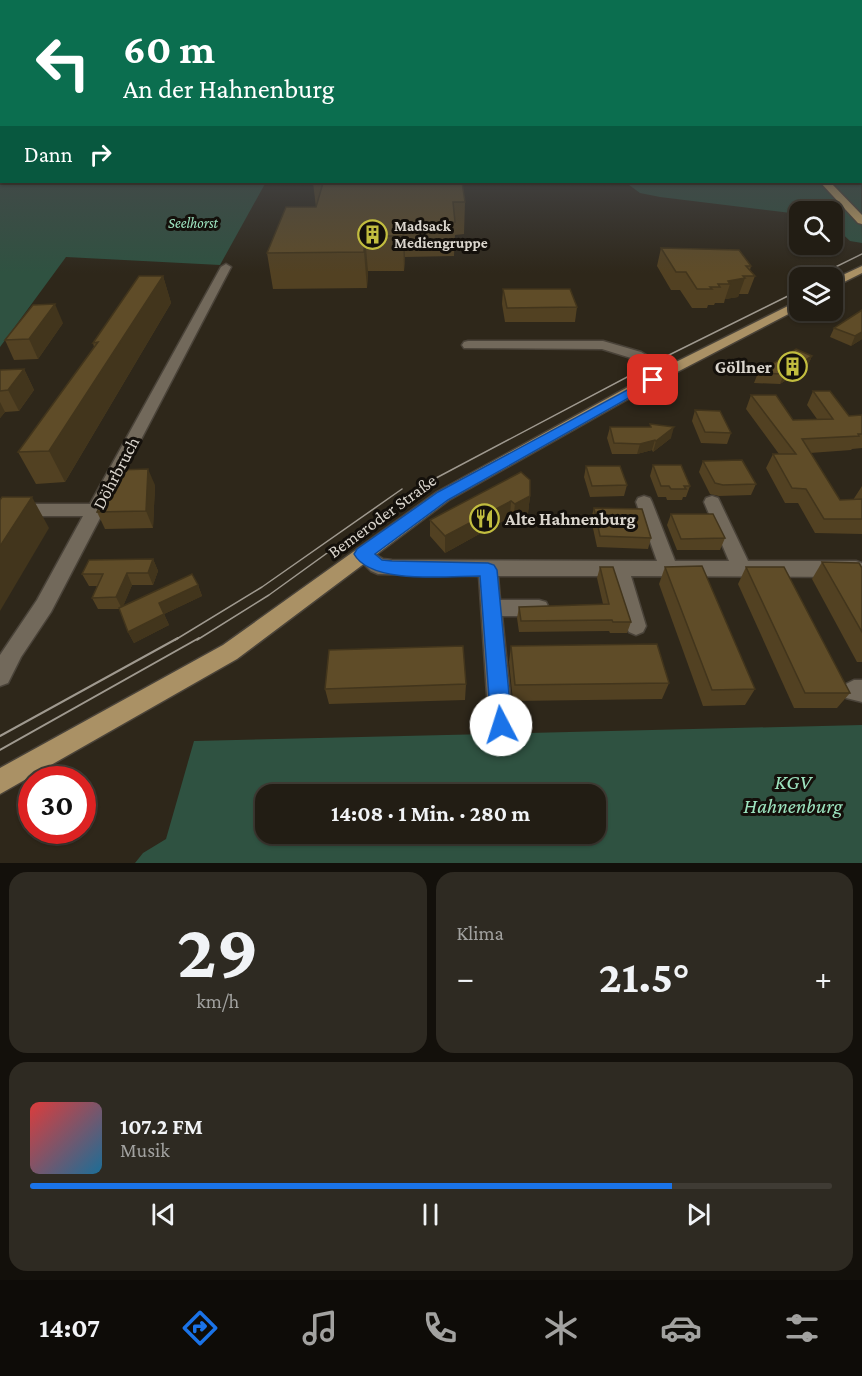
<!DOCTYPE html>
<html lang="de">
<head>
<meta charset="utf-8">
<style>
  body { margin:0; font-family:"Crimson Pro",serif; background:#2e2a22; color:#f1f3f6; height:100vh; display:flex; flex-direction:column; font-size:22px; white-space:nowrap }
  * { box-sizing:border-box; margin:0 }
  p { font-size:20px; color:#a2a2a0 }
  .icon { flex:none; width:33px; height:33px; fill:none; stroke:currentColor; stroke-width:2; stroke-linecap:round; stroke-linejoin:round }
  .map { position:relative; height:863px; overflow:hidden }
  .sheet { display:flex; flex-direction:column; gap:9px; padding:9px; background:#13100b; flex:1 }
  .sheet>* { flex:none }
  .guide { position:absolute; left:0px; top:0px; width:862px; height:183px; box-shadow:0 2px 4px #0004,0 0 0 2px #3f3b34; background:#0b6e4f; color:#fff; overflow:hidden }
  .tools { position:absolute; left:789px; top:201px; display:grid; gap:12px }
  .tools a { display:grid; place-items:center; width:54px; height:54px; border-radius:12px; background:#221d14; box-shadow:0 2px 4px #0004,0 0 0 2px #3f3b34; font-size:30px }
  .speed { position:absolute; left:18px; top:766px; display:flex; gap:12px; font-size:30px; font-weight:700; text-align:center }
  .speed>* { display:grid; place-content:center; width:78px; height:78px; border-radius:50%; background:#221d14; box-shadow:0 2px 4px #0004,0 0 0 2px #3f3b34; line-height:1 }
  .speed .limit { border:9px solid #d22; background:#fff; color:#111 }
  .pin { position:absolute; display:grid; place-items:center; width:51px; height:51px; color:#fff; margin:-26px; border-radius:12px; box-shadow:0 3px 9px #0006 }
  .me { position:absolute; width:66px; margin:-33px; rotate:355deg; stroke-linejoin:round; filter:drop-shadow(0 0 4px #0008) }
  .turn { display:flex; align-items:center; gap:21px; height:126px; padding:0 24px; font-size:27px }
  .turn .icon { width:78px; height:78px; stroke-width:2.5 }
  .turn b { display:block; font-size:42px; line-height:51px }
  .then { display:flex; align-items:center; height:57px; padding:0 24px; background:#0003; gap:12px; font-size:22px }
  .big { font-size:45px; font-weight:700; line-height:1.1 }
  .sheet .card { flex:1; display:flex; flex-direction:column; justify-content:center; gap:9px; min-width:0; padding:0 21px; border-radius:18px; background:#2e2a22 }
  .sheet .dial { align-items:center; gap:0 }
  .dial b { font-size:78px; line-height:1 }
  .song { display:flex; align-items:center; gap:18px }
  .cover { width:72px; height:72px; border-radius:9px; background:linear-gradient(135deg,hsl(0 70% 55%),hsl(200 70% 35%)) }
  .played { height:6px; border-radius:3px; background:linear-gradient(90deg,#1a73e8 80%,#3f3b34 80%) }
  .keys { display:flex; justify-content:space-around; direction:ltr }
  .heat { display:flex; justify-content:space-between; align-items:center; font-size:33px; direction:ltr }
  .sheet .tiles { flex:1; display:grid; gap:9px; grid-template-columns:1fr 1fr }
  .card:last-child { grid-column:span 2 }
  .trip { position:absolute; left:255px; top:784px; width:351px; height:60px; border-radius:18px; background:#221d14; box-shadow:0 2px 4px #0004,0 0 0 2px #3f3b34; font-weight:700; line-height:60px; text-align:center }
  .menu { display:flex; height:96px; justify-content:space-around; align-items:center; background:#0e0c08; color:#a2a2a0 }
  .menu .icon { width:42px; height:42px }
  .menu .active { color:#1a73e8 }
  .menu b { font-size:27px; color:#f1f3f6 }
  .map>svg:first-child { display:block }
</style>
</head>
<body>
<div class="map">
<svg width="862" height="863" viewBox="0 0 862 863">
  <rect width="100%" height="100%" fill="#2e271a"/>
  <g fill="#2f5241" fill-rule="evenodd">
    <path d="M0,152L2,182H266L220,265L66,257L0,347Z"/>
    <path d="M861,166L862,243L850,241L833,225L832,212H800L799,214L660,197L640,193L625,182H861Z"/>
    <path d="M862,725V863H135L143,853L166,839L194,741ZM266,795H596V834H266Z"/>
  </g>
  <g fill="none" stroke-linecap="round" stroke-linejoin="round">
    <defs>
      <g id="minor">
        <path d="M226,264L231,267L51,612L21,657L8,683L0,686V655L37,600L83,516H0V504H90L221,267Z"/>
        <path d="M468,341H603L641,352L675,372L673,375H663L631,358L602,349L464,348L462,345L464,342Z"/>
        <path d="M644,496L650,498L652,502L675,561H729L704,502L706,498L712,496L718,498L720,502L748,561H856L862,563V587L855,585L851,577L631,576L646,626L643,632L636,635L629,632L626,626L612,576H498L500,600H539L546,602L549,608L546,614L539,616H502L513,725L509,733L501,736L493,733L489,725L479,576L378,574L371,571L354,554L357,549L363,547L383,559L392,560L657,561L636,502L638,498Z"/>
        <path d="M854,680H862V702L846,698L843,691L846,684Z"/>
      </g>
      <g id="major">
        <path d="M862,266V273L832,288V280Z"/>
        <path d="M800,300V308L658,382L449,500L237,659L0,794V768L223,645L437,492L648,376Z"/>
      </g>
      <path id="highway" d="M820,182H830L862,215V224L858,223Z"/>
    </defs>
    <use href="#minor" stroke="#4a4339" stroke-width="3"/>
    <use href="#major" stroke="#4a4339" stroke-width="3"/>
    <use href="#highway" stroke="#4a4339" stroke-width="3"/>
    <use href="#minor" fill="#72695b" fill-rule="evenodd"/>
    <use href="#major" fill="#aa9165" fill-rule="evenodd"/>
    <use href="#highway" fill="#cfac6b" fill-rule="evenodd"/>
    <g stroke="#9f998f" stroke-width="1.5">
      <path d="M813,278L862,254"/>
      <path d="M175,640L262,587L402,489"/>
      <path d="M197,640L269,595L395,504L438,477L665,357L800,290"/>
    </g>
    <g stroke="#9f998f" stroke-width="2">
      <path d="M0,736L178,638"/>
      <path d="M0,750L199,638"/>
    </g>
  </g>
  <g fill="#524122">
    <path d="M313,182L465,202L464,234L455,235L454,256L405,257L404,271H368L367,288L273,289L267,253L316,207L313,183Z"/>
    <path d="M661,248L751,266L750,270L755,276L748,294H739L738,297L725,299L724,303H715L714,305H708L707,308H692L680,290H671L657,266Z"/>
    <path d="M163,276L171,303L65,482L36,484L18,452L94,347L93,343Z"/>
    <path d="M503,289L577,307L575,322H505L502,304Z"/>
    <path d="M862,310V339L851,346L830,337L834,328Z"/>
    <path d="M63,323L38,359L14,360L5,340Z"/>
    <path d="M812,356L807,367L780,384L754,383L758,373Z"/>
    <path d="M24,369L34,390L19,411L5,412L0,418V370Z"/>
    <path d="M813,391L849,416L862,415V448L852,449L851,450L810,453L840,500H853L862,486V534L815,533L798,503H785L766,468L773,454H779L746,409L751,395L793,420L817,419L807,405Z"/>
    <path d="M695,410L731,433L727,444L701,443L692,421Z"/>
    <path d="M650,424L671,438L653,452L652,450L637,454H612L607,438L610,427H650Z"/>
    <path d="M703,461L756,484L751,495L719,496L710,494L699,472Z"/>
    <path d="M653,465L690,486L686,497H683L682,500H667L666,497H658L650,476Z"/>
    <path d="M586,466L627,485L624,496L590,497L584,477Z"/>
    <path d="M155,485L153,528L105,529L97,512Z"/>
    <path d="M530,496L528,513L513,521L510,517L445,553L430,536V520Z"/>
    <path d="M594,508L651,538L648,549L597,547L591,519Z"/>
    <path d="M671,514L725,538L720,550H677L667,525Z"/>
    <path d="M153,559L158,571L153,585H132L123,606L198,585L202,596L164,614L169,625L134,643L128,632L120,609H98L92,598L97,586H89L82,574Z"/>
    <path d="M822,562L862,568V662H857L812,579Z"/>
    <path d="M600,567L631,622L627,633H610L609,631L519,632L517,618L519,607L603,604L597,578Z"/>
    <path d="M665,567L755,689L745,705L703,706L659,584Z"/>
    <path d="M746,567L850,693L837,708H794L738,584Z"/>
    <path d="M511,646L669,683L662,699L513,701L509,662Z"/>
    <path d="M466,684L465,700L329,704L325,689Z"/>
  </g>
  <g fill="#42351c">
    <path d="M404,223L405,257L404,271L403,236Z"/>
    <path d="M365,236L368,271L367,288L364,252Z"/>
    <path d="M163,276L171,303L65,482L49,451Z"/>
    <path d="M745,278L738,297L725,299L730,284L728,281Z"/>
    <path d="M55,304L63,323L38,359L29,339Z"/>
    <path d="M862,332V339L851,346L855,336Z"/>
    <path d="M812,356L807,367L780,384L784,374Z"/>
    <path d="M24,369L34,390L19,411L8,390Z"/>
    <path d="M0,402L5,412L0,418Z"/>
    <path d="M674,427L671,438L653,452L656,441Z"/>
    <path d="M655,440L652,450L637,454L640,444Z"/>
    <path d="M148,469L155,485L153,528L146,511Z"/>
    <path d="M530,496L528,513L513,521L515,504Z"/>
    <path d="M32,497L49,528L0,611V546Z"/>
    <path d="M511,501L510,517L445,553V536Z"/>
    <path d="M153,559L158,571L153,585L148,573Z"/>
    <path d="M127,573L132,585L122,609L116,597Z"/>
    <path d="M198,585L202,596L164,614L159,603Z"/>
    <path d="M164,614L169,625L134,643L128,632Z"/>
  </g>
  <g fill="#5f4c28" stroke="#42351c" stroke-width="1.5">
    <path d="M313,182H462L465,202H453L455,222L404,223L403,236H365L364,252L267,253L286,207H316L323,183H313Z"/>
    <path d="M661,248L739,250L751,266H746L755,276H743L745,278L728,281L730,284H718L720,287H710L712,289H697L686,272H676Z"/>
    <path d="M139,276H163L49,451L18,452L98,342L93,343Z"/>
    <path d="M503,289H570L577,307L507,308Z"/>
    <path d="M55,304L29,339L5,340L33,305Z"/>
    <path d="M862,310V332L855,336L834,328Z"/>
    <path d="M796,349L812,356L784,374L758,373Z"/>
    <path d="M24,369L8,390L0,391V370Z"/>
    <path d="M813,391H830L849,416L862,415V434H858L859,436L802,439L840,500L862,499V519H824L806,489L792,488L773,454H796L751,395H776L793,420L833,419Z"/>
    <path d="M695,410L720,411L731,433L705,432Z"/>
    <path d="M650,424L674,427L656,441L655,440L640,444L614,443L610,427H651Z"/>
    <path d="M742,460L756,484L723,485L715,483L703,461Z"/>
    <path d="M653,465H681L690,486H684L686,489H671L669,486H661Z"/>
    <path d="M586,466H620L627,485L592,486Z"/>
    <path d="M148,469L146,511L97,512L118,470Z"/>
    <path d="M521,472L530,480V496L515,504L511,501L445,536L430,520Z"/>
    <path d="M2,497H32L0,546V500Z"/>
    <path d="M594,508L642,509L651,538L600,536Z"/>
    <path d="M671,514H713L725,538L681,539Z"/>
    <path d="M153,559L148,573H127L116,597L92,598L103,574H82L89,560Z"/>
    <path d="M822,562L859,563L862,568V632Z"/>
    <path d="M702,566L755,689L712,690L665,567Z"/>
    <path d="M600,567H613L631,622H613L612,620L521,621L519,607L609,604Z"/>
    <path d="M746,567H784L850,693H805Z"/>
    <path d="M192,574L198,585L159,603L164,614L128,632L119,608Z"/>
    <path d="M657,644L669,683L515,685L511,646Z"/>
    <path d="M463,646L466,684L325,689L329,650Z"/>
  </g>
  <linearGradient id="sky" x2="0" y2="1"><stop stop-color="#19150e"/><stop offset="0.56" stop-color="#464749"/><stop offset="1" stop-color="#464749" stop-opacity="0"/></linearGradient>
  <rect width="862" height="273" fill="url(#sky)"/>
  <path fill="#1a73e8" stroke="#114b97" stroke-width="1.5" d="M653,376L659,380L657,382L448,500L375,554L382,560L392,561L488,563L494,565L497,570L512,725L509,732L501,735L494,732L491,725L480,576C448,576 371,585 354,554L357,549L438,492Z"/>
  <defs>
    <symbol id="building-ring" viewBox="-11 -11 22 22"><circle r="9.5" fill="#14100b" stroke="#c2bd3f" stroke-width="1.5"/><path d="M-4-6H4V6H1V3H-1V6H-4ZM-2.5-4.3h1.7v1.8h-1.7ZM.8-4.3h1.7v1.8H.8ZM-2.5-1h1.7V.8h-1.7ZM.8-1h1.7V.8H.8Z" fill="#c2bd3f"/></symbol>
    <symbol id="restaurant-ring" viewBox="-11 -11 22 22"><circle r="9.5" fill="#14100b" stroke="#c2bd3f" stroke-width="1.5"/><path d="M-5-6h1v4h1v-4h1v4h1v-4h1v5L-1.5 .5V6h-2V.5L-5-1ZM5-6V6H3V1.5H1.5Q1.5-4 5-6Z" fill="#c2bd3f"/></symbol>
  </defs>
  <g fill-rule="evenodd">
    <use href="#building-ring" x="356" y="218" width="33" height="33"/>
    <use href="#building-ring" x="776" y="350" width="33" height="33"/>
    <use href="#restaurant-ring" x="468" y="502" width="33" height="33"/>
  </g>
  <g text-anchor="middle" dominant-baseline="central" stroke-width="6" stroke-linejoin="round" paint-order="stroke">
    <g font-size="15" font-style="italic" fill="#9de4bf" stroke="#14100b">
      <text x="193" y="223">Seelhorst</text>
    </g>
    <g font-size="15" font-weight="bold" fill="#dad5cd" stroke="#14100b" text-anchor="start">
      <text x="394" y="226">Madsack<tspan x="394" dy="17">Mediengruppe</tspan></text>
    </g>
    <g font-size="18" font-weight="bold" fill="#dad5cd" stroke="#14100b" text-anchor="end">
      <text x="772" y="367">Göllner</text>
      <text x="505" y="519" text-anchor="start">Alte Hahnenburg</text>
    </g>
    <g font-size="18" fill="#dad5cd" stroke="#14100b">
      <text transform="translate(116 473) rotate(-62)">Döhrbruch</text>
      <text transform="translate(382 516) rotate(-36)">Bemeroder Straße</text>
    </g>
    <g font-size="21" font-style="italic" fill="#9de4bf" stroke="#14100b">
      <text x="793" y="782">KGV<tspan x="793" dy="24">Hahnenburg</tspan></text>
    </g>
  </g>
</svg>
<div class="tools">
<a><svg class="icon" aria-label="search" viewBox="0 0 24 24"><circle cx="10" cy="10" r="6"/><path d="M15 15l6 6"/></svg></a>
<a><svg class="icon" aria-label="layers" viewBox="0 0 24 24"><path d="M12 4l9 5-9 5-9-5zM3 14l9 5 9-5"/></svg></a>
</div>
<div class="speed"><div class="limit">30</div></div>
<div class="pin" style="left:653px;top:380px;background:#d93025"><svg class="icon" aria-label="arrive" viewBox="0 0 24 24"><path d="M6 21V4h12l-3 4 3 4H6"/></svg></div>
<svg class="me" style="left:501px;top:725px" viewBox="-20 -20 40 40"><circle r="19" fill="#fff"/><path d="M0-13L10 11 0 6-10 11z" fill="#1a73e8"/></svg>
<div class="trip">14:08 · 1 Min. · 280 m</div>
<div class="guide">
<div class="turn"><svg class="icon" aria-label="left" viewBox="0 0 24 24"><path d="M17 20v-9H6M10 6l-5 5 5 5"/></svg><div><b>60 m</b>An der Hahnenburg</div></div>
<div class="then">Dann<svg class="icon" aria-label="right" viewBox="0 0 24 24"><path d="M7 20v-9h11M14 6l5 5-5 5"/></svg></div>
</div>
</div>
<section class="sheet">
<div class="tiles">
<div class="card dial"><b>29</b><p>km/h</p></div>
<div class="card"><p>Klima</p>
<div class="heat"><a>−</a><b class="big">21.5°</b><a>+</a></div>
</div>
<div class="card">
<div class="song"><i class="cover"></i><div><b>107.2 FM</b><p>Musik</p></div></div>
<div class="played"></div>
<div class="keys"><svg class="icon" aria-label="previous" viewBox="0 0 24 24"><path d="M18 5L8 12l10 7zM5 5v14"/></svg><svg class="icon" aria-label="pause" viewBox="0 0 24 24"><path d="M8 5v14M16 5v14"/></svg><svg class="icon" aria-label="next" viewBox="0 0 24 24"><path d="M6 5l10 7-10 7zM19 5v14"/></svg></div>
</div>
</div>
</section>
<nav class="menu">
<b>14:07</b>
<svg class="icon active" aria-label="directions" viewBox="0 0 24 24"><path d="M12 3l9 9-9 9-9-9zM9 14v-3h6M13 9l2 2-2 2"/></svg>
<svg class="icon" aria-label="music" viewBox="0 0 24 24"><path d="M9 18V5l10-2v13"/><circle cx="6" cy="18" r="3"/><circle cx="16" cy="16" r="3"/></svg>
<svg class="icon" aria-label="phone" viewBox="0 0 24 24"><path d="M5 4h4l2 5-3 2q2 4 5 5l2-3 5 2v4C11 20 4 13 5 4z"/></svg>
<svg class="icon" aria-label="climate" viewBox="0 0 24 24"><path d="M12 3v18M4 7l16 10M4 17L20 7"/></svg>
<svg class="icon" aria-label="car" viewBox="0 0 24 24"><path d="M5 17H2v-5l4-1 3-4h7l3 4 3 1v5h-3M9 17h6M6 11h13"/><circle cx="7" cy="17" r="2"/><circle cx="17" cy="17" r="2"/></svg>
<svg class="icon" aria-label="filters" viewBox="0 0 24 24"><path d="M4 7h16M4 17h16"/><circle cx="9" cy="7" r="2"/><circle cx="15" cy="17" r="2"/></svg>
</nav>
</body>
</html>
